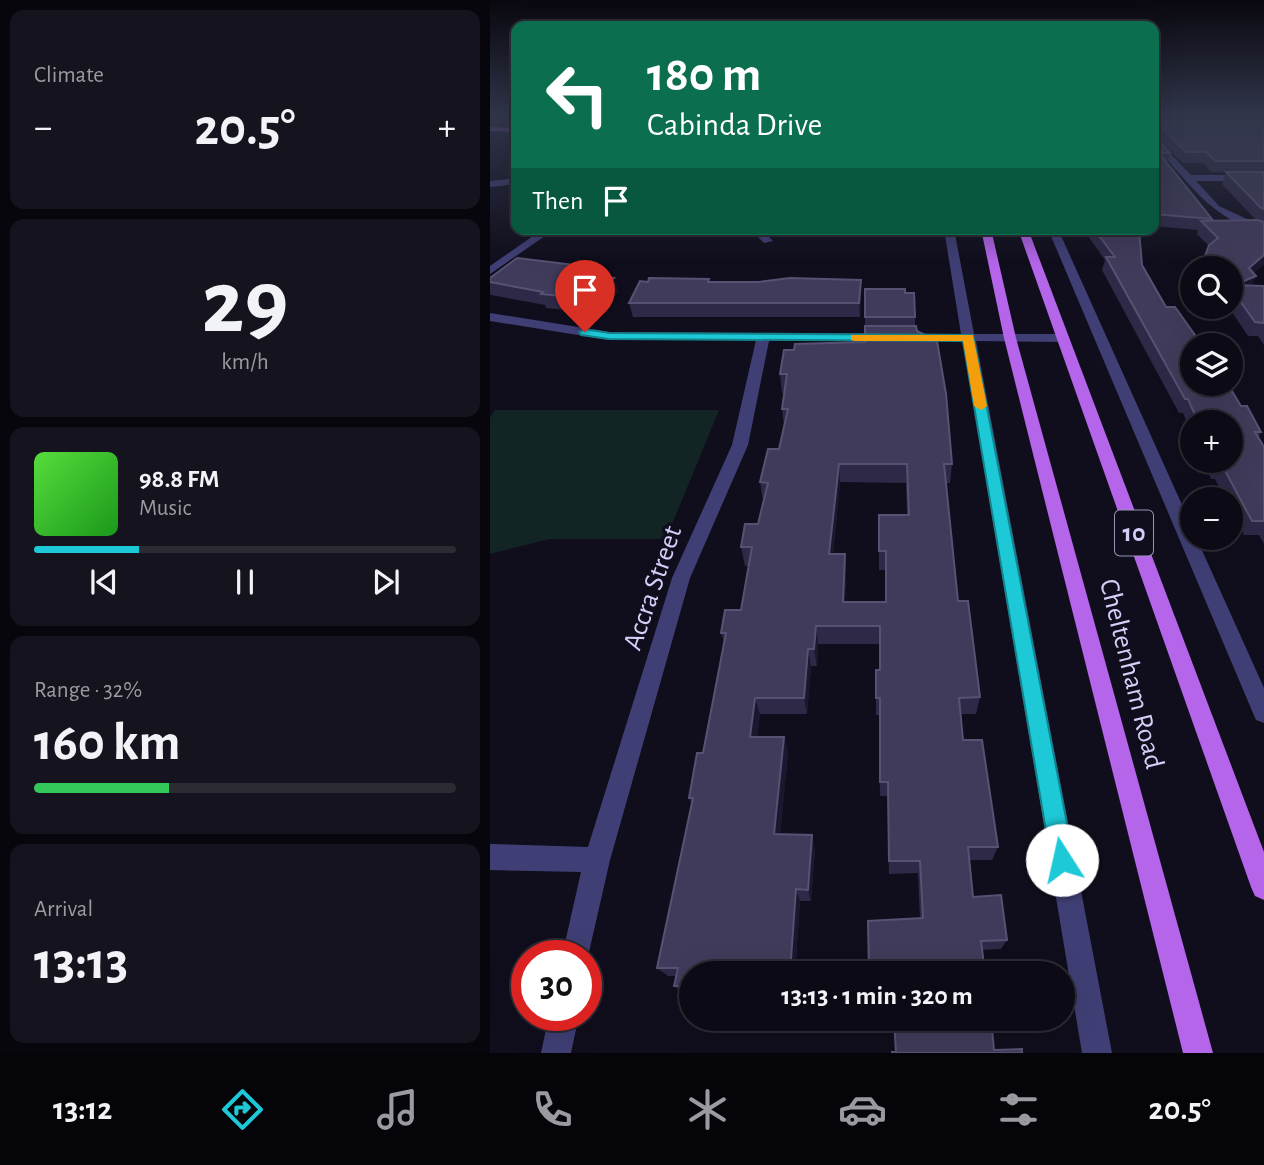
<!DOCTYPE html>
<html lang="en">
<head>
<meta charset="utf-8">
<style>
  body { margin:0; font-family:"Alegreya Sans",sans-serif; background:#15131e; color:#f1f3f6; height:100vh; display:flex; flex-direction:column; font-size:26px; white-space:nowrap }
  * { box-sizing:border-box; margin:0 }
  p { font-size:23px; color:#9a9aa0 }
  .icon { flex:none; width:38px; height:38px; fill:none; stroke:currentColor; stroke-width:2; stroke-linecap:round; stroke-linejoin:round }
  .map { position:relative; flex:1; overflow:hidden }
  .details { display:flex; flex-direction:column; gap:10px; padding:10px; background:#07060c; width:490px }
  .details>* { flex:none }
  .banner { position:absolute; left:21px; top:21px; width:648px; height:214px; border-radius:14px; box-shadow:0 7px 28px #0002,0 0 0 2px #2c2b34; background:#0b6e4f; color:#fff; overflow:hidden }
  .fabs { position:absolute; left:690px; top:256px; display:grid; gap:14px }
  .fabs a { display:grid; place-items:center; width:63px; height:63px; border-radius:50%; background:#0c0a15; box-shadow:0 7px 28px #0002,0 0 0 2px #2c2b34; font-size:35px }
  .speed { position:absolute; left:21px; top:940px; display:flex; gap:14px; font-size:35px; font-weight:700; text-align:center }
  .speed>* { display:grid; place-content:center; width:91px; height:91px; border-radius:50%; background:#0c0a15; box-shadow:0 7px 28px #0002,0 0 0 2px #2c2b34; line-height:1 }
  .speed .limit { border:10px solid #d22; background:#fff; color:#111 }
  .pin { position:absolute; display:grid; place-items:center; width:60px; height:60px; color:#fff; margin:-72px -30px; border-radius:50% 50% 50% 0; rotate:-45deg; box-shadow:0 0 7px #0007 }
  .pin .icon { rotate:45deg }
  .me { position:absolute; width:77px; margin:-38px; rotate:350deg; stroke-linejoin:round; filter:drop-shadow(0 0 5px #0008) }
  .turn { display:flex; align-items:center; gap:24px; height:147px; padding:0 21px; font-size:32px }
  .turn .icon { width:91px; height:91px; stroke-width:2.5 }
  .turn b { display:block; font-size:49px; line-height:60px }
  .then { display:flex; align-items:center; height:66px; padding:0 21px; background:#0003; gap:14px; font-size:26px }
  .big { font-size:52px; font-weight:700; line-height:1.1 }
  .details .tile { flex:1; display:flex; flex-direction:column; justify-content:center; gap:10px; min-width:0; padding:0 24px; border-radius:14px; background:#15131e }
  .details .dial { align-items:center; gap:0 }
  .dial b { font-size:91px; line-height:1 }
  .song { display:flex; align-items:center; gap:21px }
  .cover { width:84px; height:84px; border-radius:10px; background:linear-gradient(135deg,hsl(110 70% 55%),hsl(120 70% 35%)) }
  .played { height:7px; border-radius:4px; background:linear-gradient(90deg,#1dc9d7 25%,#2c2b34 25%) }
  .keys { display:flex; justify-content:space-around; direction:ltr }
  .heat { display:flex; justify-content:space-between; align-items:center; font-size:38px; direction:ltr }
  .charge { height:10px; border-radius:5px; background:linear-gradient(90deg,#34c759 32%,#2c2b34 0) }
  .trip { position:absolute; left:189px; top:961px; width:396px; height:70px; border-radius:35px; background:#0c0a15; box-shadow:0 7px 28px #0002,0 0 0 2px #2c2b34; font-weight:700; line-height:70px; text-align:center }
  .menu { display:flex; height:112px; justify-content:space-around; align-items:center; background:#050408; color:#9a9aa0 }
  .menu .icon { width:49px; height:49px }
  .menu .active { color:#1dc9d7 }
  .menu b { font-size:32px; color:#f1f3f6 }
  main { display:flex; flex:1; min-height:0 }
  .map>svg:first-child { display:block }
</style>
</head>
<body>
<main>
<section class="details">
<div class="tile"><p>Climate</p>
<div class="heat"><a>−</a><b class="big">20.5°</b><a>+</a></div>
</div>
<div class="tile dial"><b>29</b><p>km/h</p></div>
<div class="tile">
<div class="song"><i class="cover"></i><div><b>98.8 FM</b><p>Music</p></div></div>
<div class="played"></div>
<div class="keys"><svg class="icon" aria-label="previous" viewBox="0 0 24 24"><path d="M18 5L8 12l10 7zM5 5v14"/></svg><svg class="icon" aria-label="pause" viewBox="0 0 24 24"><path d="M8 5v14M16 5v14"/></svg><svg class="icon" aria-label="next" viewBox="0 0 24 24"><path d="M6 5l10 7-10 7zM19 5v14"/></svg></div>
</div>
<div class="tile"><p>Range · 32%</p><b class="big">160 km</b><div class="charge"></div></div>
<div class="tile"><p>Arrival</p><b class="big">13:13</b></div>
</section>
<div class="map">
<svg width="774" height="1053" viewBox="0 0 774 1053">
  <rect width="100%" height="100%" fill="#100e1c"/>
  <path fill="#122524" d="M5,410H229L176,539H60L0,554V417Z"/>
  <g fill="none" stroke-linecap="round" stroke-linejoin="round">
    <path fill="#403f75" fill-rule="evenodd" d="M762,117H768L774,122V127Z"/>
    <g fill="#403f75" fill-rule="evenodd">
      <path d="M663,136L701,175H774V181H706L729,206L774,227V234C719,217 700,184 663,143Z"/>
      <path d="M26,178V184L0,187V181Z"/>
      <path d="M53,229H65L0,274V266Z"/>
      <path d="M260,229H271L283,241L274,243Z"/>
      <path d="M454,229H464L484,334H572L578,338L572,342L486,341L622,1053H592L473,341H279L258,445L200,578L120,860L96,965V956H72L91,872L0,870V844L98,847L182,578L242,445L266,340H119L0,321V313L119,332L471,334Z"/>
      <path d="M558,229H568L702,527V537H706L774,688V723L766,720L763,713Z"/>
      <path d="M59,1015H89L81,1053H51Z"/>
    </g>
    <g fill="#b565ea" fill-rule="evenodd">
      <path d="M0,127L26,128V132L0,131Z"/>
      <path d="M491,229H501L526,338L723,1053H693L514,338Z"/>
      <path d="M528,229H538L774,852V900L765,896L761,887Z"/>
    </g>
  </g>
  <g fill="#2e2947" fill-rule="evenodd">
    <path d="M663,117H755L754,120L762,124L774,123V264L763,273L762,286H774V345L768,336H758L738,306H740V268H711L719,246L707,234L708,230L663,226ZM664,134L693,163H713L721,172H736L732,184L766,220L721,221L722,219L677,163L680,153Z"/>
    <path d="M593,229H649L652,265L676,307L771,432L768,438L774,447V544L769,535H754L740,509V499H735L725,479H721L713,460H740V422H702V434L693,413H689L612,270L615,260Z"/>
    <path d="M112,276L124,278L128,292L105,313L56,308L55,305L1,295L0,293V278Z"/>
    <path d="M158,282H219L371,294L370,317H143L139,303Z"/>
    <path d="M375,289L415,293L425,317V326L462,464L460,483H455L468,601L490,697L486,714H470L473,740L508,847L502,860H479L483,897L517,940L511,949L492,950L430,919L428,873L399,874L397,796H390L389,715H386V670H390V644H328L327,666H321L317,714H270L267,737H294L298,753L290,834L325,848L321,901H310L305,973H201V993H194L184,986L186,976H178L167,968L202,803L199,798L213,753L234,642L231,633L251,610L259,566H255L251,547L268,524L273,501L270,482L289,449L294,426L292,409L294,393H292L290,374L304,350L375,342ZM350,482L416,483L417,515H389V570H396V602H355L356,573L355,554H343Z"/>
    <path d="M403,1018H501L405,1052Z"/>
  </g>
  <g fill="#1b172e">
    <path d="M774,255V264L753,281L759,268Z"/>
    <path d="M109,268L113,282L101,275Z"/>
    <path d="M766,276L760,290L744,285Z"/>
    <path d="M124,278L128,292L105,313L101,299Z"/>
    <path d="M371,280V294L370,317L369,303Z"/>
    <path d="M349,464L350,482L341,573L339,554Z"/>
    <path d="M355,554L356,573L354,620L353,602Z"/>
    <path d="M326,626L328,644L327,666L324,649Z"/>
    <path d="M318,649L321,666L317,714L314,698Z"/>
    <path d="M265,698L270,714L265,753L260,737Z"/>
    <path d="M294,737L298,753L289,847L284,834Z"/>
    <path d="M322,835L325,848L321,901L318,890Z"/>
    <path d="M306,889L310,901L305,973H300Z"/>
  </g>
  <g fill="#403b5a" stroke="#575273" stroke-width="2" fill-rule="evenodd">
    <path d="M663,117L664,135L680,153H669L722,219L663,214Z"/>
    <path d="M761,120L762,124L774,123V161H725L716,152H696L666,123Z"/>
    <path d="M736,172H774V209L771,208Z"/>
    <path d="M767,220L774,222V255L759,268L766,276L744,285L774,286V323L765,322L740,287V268H724L715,256L719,245L728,238L711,221Z"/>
    <path d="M604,229H649L652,265L676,307H685L712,345H702V383H737L751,406H757L771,432H765L774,447V521H762L732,465H728L726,460H740V422H708L698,399H695L616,257H625Z"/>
    <path d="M27,258L109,268L101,275L124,278L101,299L51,294L53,292L0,282V278Z"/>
    <path d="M159,278L219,279L218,282H269L300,278L371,280L369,303H139L150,281L158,282Z"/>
    <path d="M375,289H415V293H424L425,317H375Z"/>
    <path d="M375,326H426L427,331L447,341L456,394L462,464H454L468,601H478L490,697L469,698L473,740H492L508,847H478L483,897L511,895L517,940L491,941L495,973H379L378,921L433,918L430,861H399L398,782H390V698H386V670H390V626H326L324,649H318L314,698H265L260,737H294L284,834L322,835L318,890L306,889L300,973H201V986H184L188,968H167L203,798H199L207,753H213L236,633H231L235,610H251L262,547H251L255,524H268L278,483L270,482L278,449H289L298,409H292L297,374H290L294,350H304L305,344L375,342ZM349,464H417L419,515H389V551H396V602H353L355,554H339Z"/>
    <path d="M404,1018H501L504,1050L532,1049V1053H402V1052H406Z"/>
  </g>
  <linearGradient id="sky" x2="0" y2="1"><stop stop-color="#09080f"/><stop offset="0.44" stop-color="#31364b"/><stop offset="1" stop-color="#31364b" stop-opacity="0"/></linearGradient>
  <rect width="774" height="264" fill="url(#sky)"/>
  <path fill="#1dc9d7" stroke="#13838c" stroke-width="2" d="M95,329L119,333L483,335L584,860L581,869L572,872L564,869L561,860L473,341L119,339L91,335L89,332Z"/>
  <path fill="#f59e0b" d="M361,335H483L497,406L491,410L484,406L473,341H365L361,340Z"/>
  <g text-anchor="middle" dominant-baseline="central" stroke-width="7" stroke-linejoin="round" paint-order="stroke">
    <rect fill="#100e1c" stroke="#9895b6" stroke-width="2" x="625" y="510.5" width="38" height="45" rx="5"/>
    <g font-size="26" font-weight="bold" fill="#d3cff8">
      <text x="644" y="533">10</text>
    </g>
    <g font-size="28" fill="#d3cff8" stroke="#100e1c">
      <text transform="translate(163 588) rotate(-71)">Accra Street</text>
      <text transform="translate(641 674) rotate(76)">Cheltenham Road</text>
    </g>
  </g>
</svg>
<div class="fabs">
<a><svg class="icon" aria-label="search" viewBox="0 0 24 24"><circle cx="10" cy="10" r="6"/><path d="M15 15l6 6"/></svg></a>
<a><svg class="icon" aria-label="layers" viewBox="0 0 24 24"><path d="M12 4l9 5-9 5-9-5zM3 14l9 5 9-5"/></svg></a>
<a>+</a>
<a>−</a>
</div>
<div class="speed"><div class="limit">30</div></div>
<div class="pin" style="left:95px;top:332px;background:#d93025"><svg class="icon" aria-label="arrive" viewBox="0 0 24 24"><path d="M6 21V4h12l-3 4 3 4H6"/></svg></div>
<svg class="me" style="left:572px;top:860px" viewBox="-20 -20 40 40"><circle r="19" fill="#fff"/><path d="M0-13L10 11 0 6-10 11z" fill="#1dc9d7"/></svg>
<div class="trip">13:13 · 1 min · 320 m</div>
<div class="banner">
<div class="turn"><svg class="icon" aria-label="left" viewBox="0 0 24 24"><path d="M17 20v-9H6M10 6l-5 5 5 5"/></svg><div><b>180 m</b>Cabinda Drive</div></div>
<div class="then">Then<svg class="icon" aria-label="arrive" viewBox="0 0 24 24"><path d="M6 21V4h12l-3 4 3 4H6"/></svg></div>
</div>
</div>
</main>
<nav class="menu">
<b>13:12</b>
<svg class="icon active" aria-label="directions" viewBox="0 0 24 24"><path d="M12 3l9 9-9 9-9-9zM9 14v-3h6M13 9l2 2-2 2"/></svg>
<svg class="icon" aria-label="music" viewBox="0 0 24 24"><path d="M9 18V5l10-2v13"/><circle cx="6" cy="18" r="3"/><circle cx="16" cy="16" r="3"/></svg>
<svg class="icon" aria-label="phone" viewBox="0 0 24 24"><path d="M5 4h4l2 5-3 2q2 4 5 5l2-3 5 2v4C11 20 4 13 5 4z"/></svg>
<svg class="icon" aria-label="climate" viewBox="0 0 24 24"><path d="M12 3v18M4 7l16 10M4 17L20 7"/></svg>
<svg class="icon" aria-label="car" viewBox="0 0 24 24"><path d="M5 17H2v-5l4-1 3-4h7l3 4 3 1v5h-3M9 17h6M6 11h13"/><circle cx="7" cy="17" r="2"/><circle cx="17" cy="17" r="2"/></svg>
<svg class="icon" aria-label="filters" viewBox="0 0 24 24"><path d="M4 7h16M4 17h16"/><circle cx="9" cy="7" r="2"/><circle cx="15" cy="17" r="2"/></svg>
<b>20.5°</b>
</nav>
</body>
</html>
